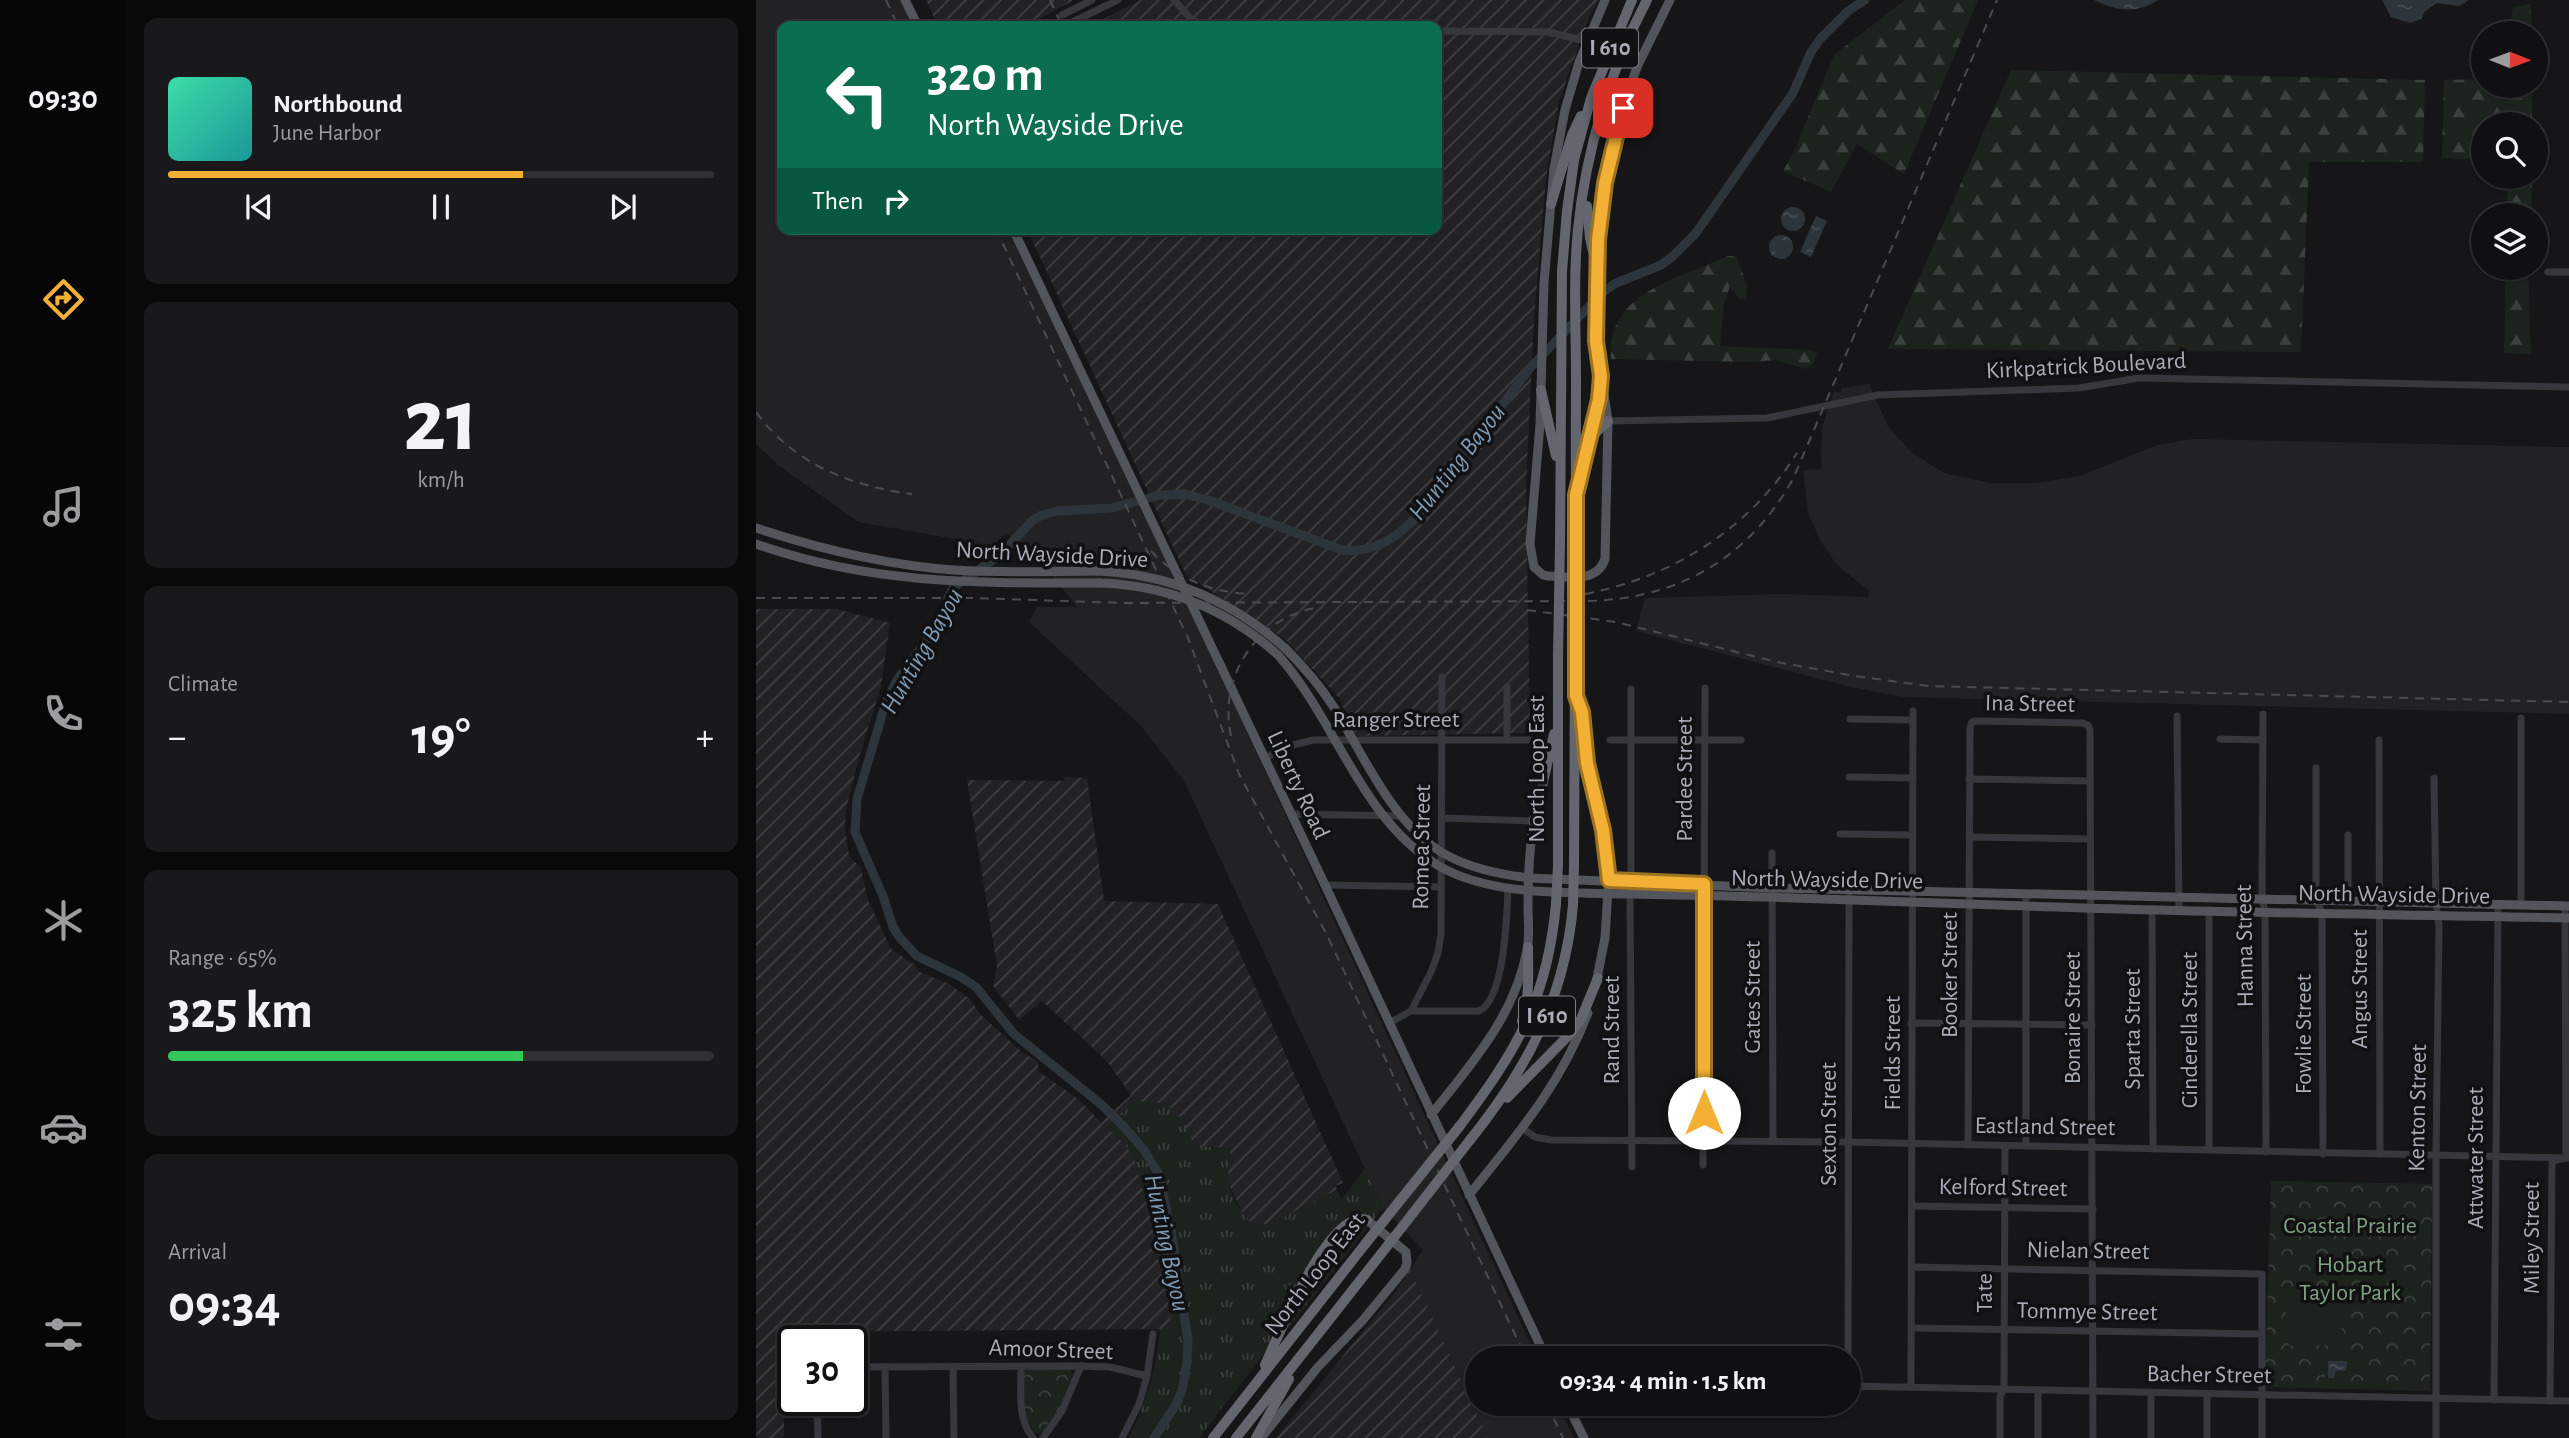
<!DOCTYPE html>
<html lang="en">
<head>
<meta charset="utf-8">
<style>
  body { margin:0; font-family:"Alegreya Sans",sans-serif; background:#19191b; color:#f1f3f6; height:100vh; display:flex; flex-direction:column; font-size:26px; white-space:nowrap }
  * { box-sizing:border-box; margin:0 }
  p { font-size:23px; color:#9c9d9f }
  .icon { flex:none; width:38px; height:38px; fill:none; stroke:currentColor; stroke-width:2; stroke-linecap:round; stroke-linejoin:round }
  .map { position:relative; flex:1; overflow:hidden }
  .details { display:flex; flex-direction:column; gap:18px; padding:18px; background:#09090a; width:630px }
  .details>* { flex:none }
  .hud { position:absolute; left:21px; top:21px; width:665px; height:214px; border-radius:14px; box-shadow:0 2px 5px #0004,0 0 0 2px #303032; background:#0b6e4f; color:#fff; overflow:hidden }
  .needle { width:46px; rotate:91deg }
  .tools { position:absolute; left:1715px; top:21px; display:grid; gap:14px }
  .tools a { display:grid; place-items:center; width:77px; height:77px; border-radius:50%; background:#101012; box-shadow:0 2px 5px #0004,0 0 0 2px #303032; font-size:35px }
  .speed { position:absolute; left:21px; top:1325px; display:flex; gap:14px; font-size:35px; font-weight:700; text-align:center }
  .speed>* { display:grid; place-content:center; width:91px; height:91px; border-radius:50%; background:#101012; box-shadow:0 2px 5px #0004,0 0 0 2px #303032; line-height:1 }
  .speed .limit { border:4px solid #111; border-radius:10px; background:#fff; color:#111 }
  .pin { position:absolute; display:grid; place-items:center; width:60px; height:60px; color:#fff; margin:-30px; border-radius:14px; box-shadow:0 4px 10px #0006 }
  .me { position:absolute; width:77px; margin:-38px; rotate:0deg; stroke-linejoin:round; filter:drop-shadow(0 0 5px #0008) }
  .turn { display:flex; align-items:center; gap:24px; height:147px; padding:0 35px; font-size:32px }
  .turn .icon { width:91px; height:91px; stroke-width:2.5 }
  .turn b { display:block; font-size:49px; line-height:60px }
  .then { display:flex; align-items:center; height:66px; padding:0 35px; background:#0003; gap:14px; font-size:26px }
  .big { font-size:52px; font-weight:600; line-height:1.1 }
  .details .widget { flex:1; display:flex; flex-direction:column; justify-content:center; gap:10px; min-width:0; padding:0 24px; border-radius:14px; background:#19191b }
  .details .dial { align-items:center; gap:0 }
  .dial b { font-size:91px; line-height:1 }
  .song { display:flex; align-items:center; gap:21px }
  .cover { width:84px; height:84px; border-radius:10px; background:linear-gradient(135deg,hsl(160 70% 55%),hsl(180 70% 35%)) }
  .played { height:7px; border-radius:4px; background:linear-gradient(90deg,#f2b134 65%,#303032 65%) }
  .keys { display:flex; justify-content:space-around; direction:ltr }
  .heat { display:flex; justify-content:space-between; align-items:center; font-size:38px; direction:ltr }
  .charge { height:10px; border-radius:5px; background:linear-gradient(90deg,#34c759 65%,#303032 0) }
  .trip { position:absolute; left:709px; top:1346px; width:396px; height:70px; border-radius:35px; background:#101012; box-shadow:0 2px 5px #0004,0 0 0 2px #303032; font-weight:600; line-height:70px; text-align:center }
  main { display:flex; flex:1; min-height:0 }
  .tab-bar { display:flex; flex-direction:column; width:126px; justify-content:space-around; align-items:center; background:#060607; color:#9c9d9f }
  .tab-bar .icon { width:49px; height:49px }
  .tab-bar .active { color:#f2b134 }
  .tab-bar b { font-size:32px; color:#f1f3f6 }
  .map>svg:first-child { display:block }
</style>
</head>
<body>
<main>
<nav class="tab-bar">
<b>09:30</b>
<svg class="icon active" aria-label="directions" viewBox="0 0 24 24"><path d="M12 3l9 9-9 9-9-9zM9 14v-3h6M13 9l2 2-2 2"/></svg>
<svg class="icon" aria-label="music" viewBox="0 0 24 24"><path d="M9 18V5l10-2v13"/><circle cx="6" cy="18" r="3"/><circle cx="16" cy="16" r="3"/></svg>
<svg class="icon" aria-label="phone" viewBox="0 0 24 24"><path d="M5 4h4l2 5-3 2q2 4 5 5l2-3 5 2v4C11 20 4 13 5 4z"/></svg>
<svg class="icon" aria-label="climate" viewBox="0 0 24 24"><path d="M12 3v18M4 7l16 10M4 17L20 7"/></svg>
<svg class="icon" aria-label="car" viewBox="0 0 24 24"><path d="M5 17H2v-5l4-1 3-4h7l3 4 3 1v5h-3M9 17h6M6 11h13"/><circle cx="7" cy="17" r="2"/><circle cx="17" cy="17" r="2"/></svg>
<svg class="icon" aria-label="filters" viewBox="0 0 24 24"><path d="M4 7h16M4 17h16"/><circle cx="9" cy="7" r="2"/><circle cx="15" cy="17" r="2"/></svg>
</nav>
<section class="details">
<div class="widget">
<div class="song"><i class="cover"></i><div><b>Northbound</b><p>June Harbor</p></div></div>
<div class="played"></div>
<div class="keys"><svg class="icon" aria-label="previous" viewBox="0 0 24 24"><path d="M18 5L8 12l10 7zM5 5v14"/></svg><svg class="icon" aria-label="pause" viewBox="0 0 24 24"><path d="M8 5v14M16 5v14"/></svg><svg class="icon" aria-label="next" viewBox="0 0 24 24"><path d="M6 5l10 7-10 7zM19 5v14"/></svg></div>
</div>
<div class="widget dial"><b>21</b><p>km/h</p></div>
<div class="widget"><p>Climate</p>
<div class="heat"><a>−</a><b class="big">19°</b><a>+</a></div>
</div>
<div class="widget"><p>Range · 65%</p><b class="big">325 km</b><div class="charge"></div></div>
<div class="widget"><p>Arrival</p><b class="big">09:34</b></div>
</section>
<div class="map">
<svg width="1813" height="1438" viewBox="0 0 1813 1438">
  <defs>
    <pattern id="industrial-furrows" width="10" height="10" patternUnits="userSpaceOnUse" patternTransform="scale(1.75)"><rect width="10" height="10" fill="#222225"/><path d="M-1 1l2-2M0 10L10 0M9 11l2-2" fill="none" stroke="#3f3f43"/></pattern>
    <pattern id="grass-tufts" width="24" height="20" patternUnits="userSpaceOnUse" patternTransform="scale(1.75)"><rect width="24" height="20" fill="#1c231d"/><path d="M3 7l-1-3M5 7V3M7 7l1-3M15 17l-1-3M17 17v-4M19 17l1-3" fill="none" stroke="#3a403c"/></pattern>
    <pattern id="forest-firs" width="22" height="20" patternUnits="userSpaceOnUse" patternTransform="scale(1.75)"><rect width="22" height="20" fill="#1c231d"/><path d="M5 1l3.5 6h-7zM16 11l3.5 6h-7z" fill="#3a403c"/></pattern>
    <pattern id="park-crowns" width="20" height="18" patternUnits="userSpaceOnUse" patternTransform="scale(1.75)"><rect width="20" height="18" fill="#1c231d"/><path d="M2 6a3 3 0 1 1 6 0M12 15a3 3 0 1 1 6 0" fill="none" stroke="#3a403c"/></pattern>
    <pattern id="water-ripples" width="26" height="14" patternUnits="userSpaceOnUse" patternTransform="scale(1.75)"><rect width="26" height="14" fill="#2c353c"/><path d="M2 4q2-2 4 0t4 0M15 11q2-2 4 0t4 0" fill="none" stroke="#485056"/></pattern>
  </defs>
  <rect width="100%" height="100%" fill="#161618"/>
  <g fill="#222225">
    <path d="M0,0H147L159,26H26V229H255L414,566L781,1358H721V1404H802L818,1438H732L654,1270L667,1250L627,1208L428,781L385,726L273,622L281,607H321L283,558L250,533L240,545L225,549L205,540L102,522L22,465L0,444Z"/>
    <path d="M1113,384L1132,426L1155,452L1188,473L1235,483H1281L1323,476L1402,445L1436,439L1813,447V714L1147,697L1095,687L880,631L889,598L1028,594L1112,597L1113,591L1080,564L1064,540L1052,512L1047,470L1065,469L1066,427L1078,391L1084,393L1086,388Z"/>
  </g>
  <g fill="url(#industrial-furrows)">
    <path d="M170,0H318L270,26H182Z"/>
    <path d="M384,0H843L833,17L803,101L790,178L778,318L770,488L774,733L600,736L583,698L529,639L430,575L271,229H681V26H334Z"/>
    <path d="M0,609H81L134,623L125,686L102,761L90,810L89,828L93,856L105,868L112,900L135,949L159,965L162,971L193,984L214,999L224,1014L266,1052L282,1062V1071L322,1099L345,1122L375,1095L350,1060L286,1001L263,1020L237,986L241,966L211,780L308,781L309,777L331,778L348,901L462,904L587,1183L580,1186L581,1190L514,1224L498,1225L487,1215L471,1180L475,1154L473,1147L451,1148L439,1144L430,1133L351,1127L366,1141L381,1161L382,1173L406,1259L417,1329L28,1332V1438H0Z"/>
    <path d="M654,1270L732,1438H520L639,1292Z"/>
  </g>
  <path fill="url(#grass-tufts)" d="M378,1101L414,1104L415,1114L429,1119C431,1149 448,1148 473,1147C477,1159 470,1170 472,1181C474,1197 486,1215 498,1225L514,1224L581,1190L586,1199L609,1168L627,1208L523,1340L514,1346L443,1438H373C390,1403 401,1368 404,1329H416L406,1259L382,1173C380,1153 365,1140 351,1127Z"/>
  <g fill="url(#forest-firs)">
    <path d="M1149,0H1222L1148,174L1101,144L1075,192L1027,171L1038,151L1078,55Z"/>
    <path d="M1775,4V33H1753L1757,7Z"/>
    <path d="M1255,70L1669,80L1667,162H1553L1545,352L1132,349Z"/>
    <path d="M1727,79V86H1776V124H1727V160L1686,158L1688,80Z"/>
    <path d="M1752,177H1776L1775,215H1751Z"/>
    <path d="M972,256H980L991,285L990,299H983L974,286L968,304L964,346L1055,350L1061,353L1058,362L1050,369L1019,360L995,362L855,359C850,292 924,278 972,256Z"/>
    <path d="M1750,268H1772L1775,354L1748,353Z"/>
  </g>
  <g fill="url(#park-crowns)">
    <path d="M1515,1181L1676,1184L1674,1391L1509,1387Z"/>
    <path d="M311,1368L316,1372L318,1378L303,1410L286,1434L278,1433L268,1413V1370Z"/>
  </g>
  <g fill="#1c231d">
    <path d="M1533,1286L1563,1292L1584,1316L1587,1345L1534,1346L1527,1337Z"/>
    <path d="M1572,1358H1601V1370L1596,1374V1378H1583V1383H1572L1569,1380L1570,1360Z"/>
  </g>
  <g fill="url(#water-ripples)">
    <path d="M1338,0H1402C1381,14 1360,11 1338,0Z"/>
    <path d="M1626,0H1713L1703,6L1681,3L1668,12L1665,19L1654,23L1635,17Z"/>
    <circle cx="1037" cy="219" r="12"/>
    <path d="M1060,216L1071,221L1055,257L1044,252Z"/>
    <circle cx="1025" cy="247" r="12"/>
    <path d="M1572,1361H1591L1590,1371H1579V1378H1572Z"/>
  </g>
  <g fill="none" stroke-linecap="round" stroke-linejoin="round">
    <path stroke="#2c353c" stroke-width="9" d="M398,1438L420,1405L426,1390L431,1363L432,1340L415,1230L402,1173L388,1150L370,1129L346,1105L258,1034L220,987L205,977L161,956L144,938L137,927L127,896L99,832L101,799L130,702L141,680L189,616L191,600L197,588L244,555L277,520L286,515L301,511L356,508L404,495L428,494L452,500L586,550C615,553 636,541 657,521L774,368L845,294L858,284L905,265L916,257L940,233L1037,93L1055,52L1065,38L1092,11L1109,0"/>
    <g stroke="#37383d" stroke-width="7">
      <path d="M418,0L435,19L450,26"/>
      <path d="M306,15L336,0"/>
      <path d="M310,25L362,0"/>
      <path d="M681,31L792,32L830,41"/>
      <path d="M1792,272H1813"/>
      <path d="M852,421L1011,418L1122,395L1323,388L1383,378L1813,387"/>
      <path d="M751,687V739"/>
      <path d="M1507,714L1506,899L1509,911L1510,1152"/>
      <path d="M1421,716L1423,910"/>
      <path d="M1765,718V905"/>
      <path d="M1094,719L1157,720"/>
      <path d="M1464,739L1507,740"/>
      <path d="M854,740H985"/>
      <path d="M1623,740L1624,1154"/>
      <path d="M509,758L533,746L557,740H774"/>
      <path d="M1560,768V900L1566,913L1567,1154"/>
      <path d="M1093,777L1157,778"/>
      <path d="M1678,778L1680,903L1683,927L1680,1155V1438"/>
      <path d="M1213,779L1334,781"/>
      <path d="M535,814L645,816"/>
      <path d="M686,818L778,821"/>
      <path d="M1084,834L1156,835"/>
      <path d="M1592,835V901"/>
      <path d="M1213,837L1333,839"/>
      <path d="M1016,853L1017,1141"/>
      <path d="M875,881V689"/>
      <path d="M569,885L685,887"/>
      <path d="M874,894L876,1167"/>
      <path d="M1396,909L1397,1149"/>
      <path d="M655,1011L675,972L682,953L685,934L686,677"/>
      <path d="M633,1023L655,1011H723C749,999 751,914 752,888"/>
      <path d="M1155,1023L1336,1025"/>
      <path d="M766,1128L779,1137L795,1140L1093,1142L1813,1158"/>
      <path d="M1212,1145L1214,727L1216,722L1221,721L1326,723L1332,725L1334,730L1337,1438"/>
      <path d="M1270,1146V894"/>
      <path d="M1453,1150V910"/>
      <path d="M947,1165L949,688"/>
      <path d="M1156,1206L1337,1209"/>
      <path d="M1156,1267L1506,1274V1438"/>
      <path d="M1156,1328L1505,1334"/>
      <path d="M1092,1358L1093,897"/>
      <path d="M28,1367H37"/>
      <path d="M96,1367L325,1366L354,1367L391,1376"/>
      <path d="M129,1367L130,1438"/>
      <path d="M197,1367L198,1438"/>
      <path d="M265,1367C265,1392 261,1418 277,1438"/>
      <path d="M1092,1386L1813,1401"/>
      <path d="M1155,1387L1157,711"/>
      <path d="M61,1400L62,1438"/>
      <path d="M1738,1400L1742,905"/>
      <path d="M1794,1401L1796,1161L1810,1158L1809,906"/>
      <path d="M287,1438L306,1411L325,1366"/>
      <path d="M366,1438L383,1404L391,1376L397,1334"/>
      <path d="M1244,1438V1396L1248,1389L1249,1146"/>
      <path d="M1282,1438V1390"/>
      <path d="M1395,1438V1393"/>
      <path d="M1451,1438V1394"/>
    </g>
    <g stroke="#53555c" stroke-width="9">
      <path d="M149,0L162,26"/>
      <path d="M849,0L823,62L809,110L798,168L788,283L784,424L774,544L778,567L787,575L792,576C813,577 841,583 849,559L852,421L840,341L844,219L855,153L867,108L881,67L914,0"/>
      <path d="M257,229L569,885L790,1358"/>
      <path d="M0,528C64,549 130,565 198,570C246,573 294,572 342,571"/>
      <path d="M0,544C116,585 222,583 343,583"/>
      <path d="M529,648C547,666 563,684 577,706C608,755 634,820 685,852C712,868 742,874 773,878L1017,888L1813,906"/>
      <path d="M522,655C581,721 604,819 683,866C736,897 815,892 876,894C930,895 984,896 1038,898C1116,900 1193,903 1270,906C1451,913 1632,914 1813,918"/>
      <path d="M840,983L849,938L852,889"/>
      <path d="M675,1115C715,1064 759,1016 771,950C774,936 772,921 772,907C772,877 773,850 778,821"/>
      <path d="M713,1195C761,1135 804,1086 832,1013"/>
      <path d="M811,1404L828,1438"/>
      <path d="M505,1438L562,1367L607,1320L649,1269L651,1263L650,1252L611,1220"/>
    </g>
    <g stroke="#63666e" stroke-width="10">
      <path d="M795,204L816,135L825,116"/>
      <path d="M831,206L834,238L841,268"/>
      <path d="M785,390L800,456"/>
      <path d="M837,435L852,421"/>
      <path d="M824,479L840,416L845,376"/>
      <path d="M804,544L806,271L811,211L818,160L835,98L876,0"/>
      <path d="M821,544C819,489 820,434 820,379C820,329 817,278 822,229C830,150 854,70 891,0"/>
      <path d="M826,717L831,763L847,830L853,880"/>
      <path d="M778,821L798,734"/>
      <path d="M802,866V655"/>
      <path d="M818,866L819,655"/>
      <path d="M766,1021C774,998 772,972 772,947"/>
      <path d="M751,1098L812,1036L825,1019L842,978"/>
      <path d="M703,1127C760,1051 791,1002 800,904"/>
      <path d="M714,1140C771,1069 809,998 817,905"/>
      <path d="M509,1365C522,1338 573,1206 611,1220"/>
      <path d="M457,1438L610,1243"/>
      <path d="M480,1438L625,1254"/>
      <path d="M500,1438L533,1379"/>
    </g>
    <g stroke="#4a4c52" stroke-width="2" stroke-dasharray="9 7" stroke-linecap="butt">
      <path d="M130,0L142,26"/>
      <path d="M294,0L306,26"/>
      <path d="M240,229L432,638L483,774L571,935L770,1358"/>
      <path d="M0,412C38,464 94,486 156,494"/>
      <path d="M395,551C422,580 456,592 494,594"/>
      <path d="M829,594C917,577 993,529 1041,453"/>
      <path d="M0,598H216L370,603L831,601C922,599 992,559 1037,479L1241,0"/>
      <path d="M771,610L860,622L1021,662L1099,676L1172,686L1813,702"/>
      <path d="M475,736C462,677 500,619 559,608"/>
      <path d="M791,1404L807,1438"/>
    </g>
    <g stroke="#53555c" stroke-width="9">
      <path d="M342,571C413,574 476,601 529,648"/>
      <path d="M343,583C411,585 471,609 522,655"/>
    </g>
    <g stroke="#63666e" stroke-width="10">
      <path d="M802,655L804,544"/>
      <path d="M819,655L821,544"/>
      <path d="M800,904L802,866"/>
      <path d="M817,905L818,866"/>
      <path d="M610,1243L703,1127"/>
      <path d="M625,1254L714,1140"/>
    </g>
  </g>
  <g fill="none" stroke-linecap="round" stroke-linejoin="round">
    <defs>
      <path id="route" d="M867,108L849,183L842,240L840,341L845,376L843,399L820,495V696L826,712L831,763L847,830L853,880L948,884V1113"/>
    </defs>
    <use href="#route" stroke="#9d7322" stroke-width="18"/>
    <use href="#route" stroke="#f2b134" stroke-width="12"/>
  </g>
  <g text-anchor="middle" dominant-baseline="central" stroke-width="7" stroke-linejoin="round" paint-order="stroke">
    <g fill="#111113" stroke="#7b7e86" stroke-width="2">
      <rect x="826" y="28.5" width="56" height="39" rx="5"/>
      <rect x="763" y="996.5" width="56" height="39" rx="5"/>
    </g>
    <g font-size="23" font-weight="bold" fill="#a8adb8">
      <text x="854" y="48">I 610</text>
      <text x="791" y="1016">I 610</text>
    </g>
    <g font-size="24" fill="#a8adb8" stroke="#111113">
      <text transform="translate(1330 366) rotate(-3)">Kirkpatrick Boulevard</text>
      <text transform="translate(296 555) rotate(3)">North Wayside Drive</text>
      <text transform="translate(1274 704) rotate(1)">Ina Street</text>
      <text x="640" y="720">Ranger Street</text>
      <text transform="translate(781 769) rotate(-90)">North Loop East</text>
      <text transform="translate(929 779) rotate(-90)">Pardee Street</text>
      <text transform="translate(542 785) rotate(65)">Liberty Road</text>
      <text transform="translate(666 847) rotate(-89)">Romea Street</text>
      <text transform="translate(1071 880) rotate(1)">North Wayside Drive</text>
      <text transform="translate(1638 895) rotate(1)">North Wayside Drive</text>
      <text transform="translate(1489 946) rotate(-91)">Hanna Street</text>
      <text transform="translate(1194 975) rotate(-90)">Booker Street</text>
      <text transform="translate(1604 989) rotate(-90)">Angus Street</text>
      <text transform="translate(997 997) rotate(-90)">Gates Street</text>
      <text transform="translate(1317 1018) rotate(-90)">Bonaire Street</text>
      <text transform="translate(1377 1029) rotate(-90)">Sparta Street</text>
      <text transform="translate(856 1030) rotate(-90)">Rand Street</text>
      <text transform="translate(1434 1030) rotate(-90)">Cinderella Street</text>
      <text transform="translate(1548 1034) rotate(-90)">Fowlie Street</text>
      <text transform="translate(1137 1053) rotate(-90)">Fields Street</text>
      <text transform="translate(1662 1108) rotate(-89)">Kenton Street</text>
      <text transform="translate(1073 1124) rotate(-90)">Sexton Street</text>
      <text transform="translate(1289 1127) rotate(1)">Eastland Street</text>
      <text transform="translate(1720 1158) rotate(-90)">Attwater Street</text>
      <text transform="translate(1247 1188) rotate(1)">Kelford Street</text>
      <text transform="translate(1776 1238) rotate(-90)">Miley Street</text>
      <text transform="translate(1332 1251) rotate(1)">Nielan Street</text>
      <text transform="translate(559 1274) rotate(-52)">North Loop East</text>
      <text transform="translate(1229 1293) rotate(-90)">Tate</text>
      <text transform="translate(1331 1312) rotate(1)">Tommye Street</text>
      <text transform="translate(295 1350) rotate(2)">Amoor Street</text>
      <text transform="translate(1453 1375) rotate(1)">Bacher Street</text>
    </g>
    <g font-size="24" fill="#7fa381" stroke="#111113">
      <text x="1594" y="1226">Coastal Prairie</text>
      <text x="1594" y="1265">Hobart<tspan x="1594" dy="28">Taylor Park</tspan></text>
    </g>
    <g font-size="26" font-style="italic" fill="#7f9bb3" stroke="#111113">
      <text transform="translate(701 462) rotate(-52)">Hunting Bayou</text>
      <text transform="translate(166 651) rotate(-60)">Hunting Bayou</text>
      <text transform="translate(411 1243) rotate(78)">Hunting Bayou</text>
    </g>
  </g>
</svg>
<div class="tools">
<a><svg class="needle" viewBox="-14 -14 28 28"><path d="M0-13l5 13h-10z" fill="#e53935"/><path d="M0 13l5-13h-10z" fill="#9c9d9f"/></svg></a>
<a><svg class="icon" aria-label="search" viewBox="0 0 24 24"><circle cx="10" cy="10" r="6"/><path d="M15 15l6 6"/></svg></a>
<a><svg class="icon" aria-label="layers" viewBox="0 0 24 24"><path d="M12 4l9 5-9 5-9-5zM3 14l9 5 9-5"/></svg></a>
</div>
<div class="speed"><div class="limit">30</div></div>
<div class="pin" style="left:867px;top:108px;background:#d93025"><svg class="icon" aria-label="arrive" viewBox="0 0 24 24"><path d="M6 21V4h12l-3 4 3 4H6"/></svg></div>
<svg class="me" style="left:948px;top:1113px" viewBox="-20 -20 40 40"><circle r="19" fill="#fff"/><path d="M0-13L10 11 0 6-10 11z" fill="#f2b134"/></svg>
<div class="trip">09:34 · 4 min · 1.5 km</div>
<div class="hud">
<div class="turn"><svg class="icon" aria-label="left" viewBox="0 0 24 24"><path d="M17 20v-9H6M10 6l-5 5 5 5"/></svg><div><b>320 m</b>North Wayside Drive</div></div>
<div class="then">Then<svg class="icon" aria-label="right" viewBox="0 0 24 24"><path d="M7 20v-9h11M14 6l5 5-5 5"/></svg></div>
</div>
</div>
</main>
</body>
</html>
